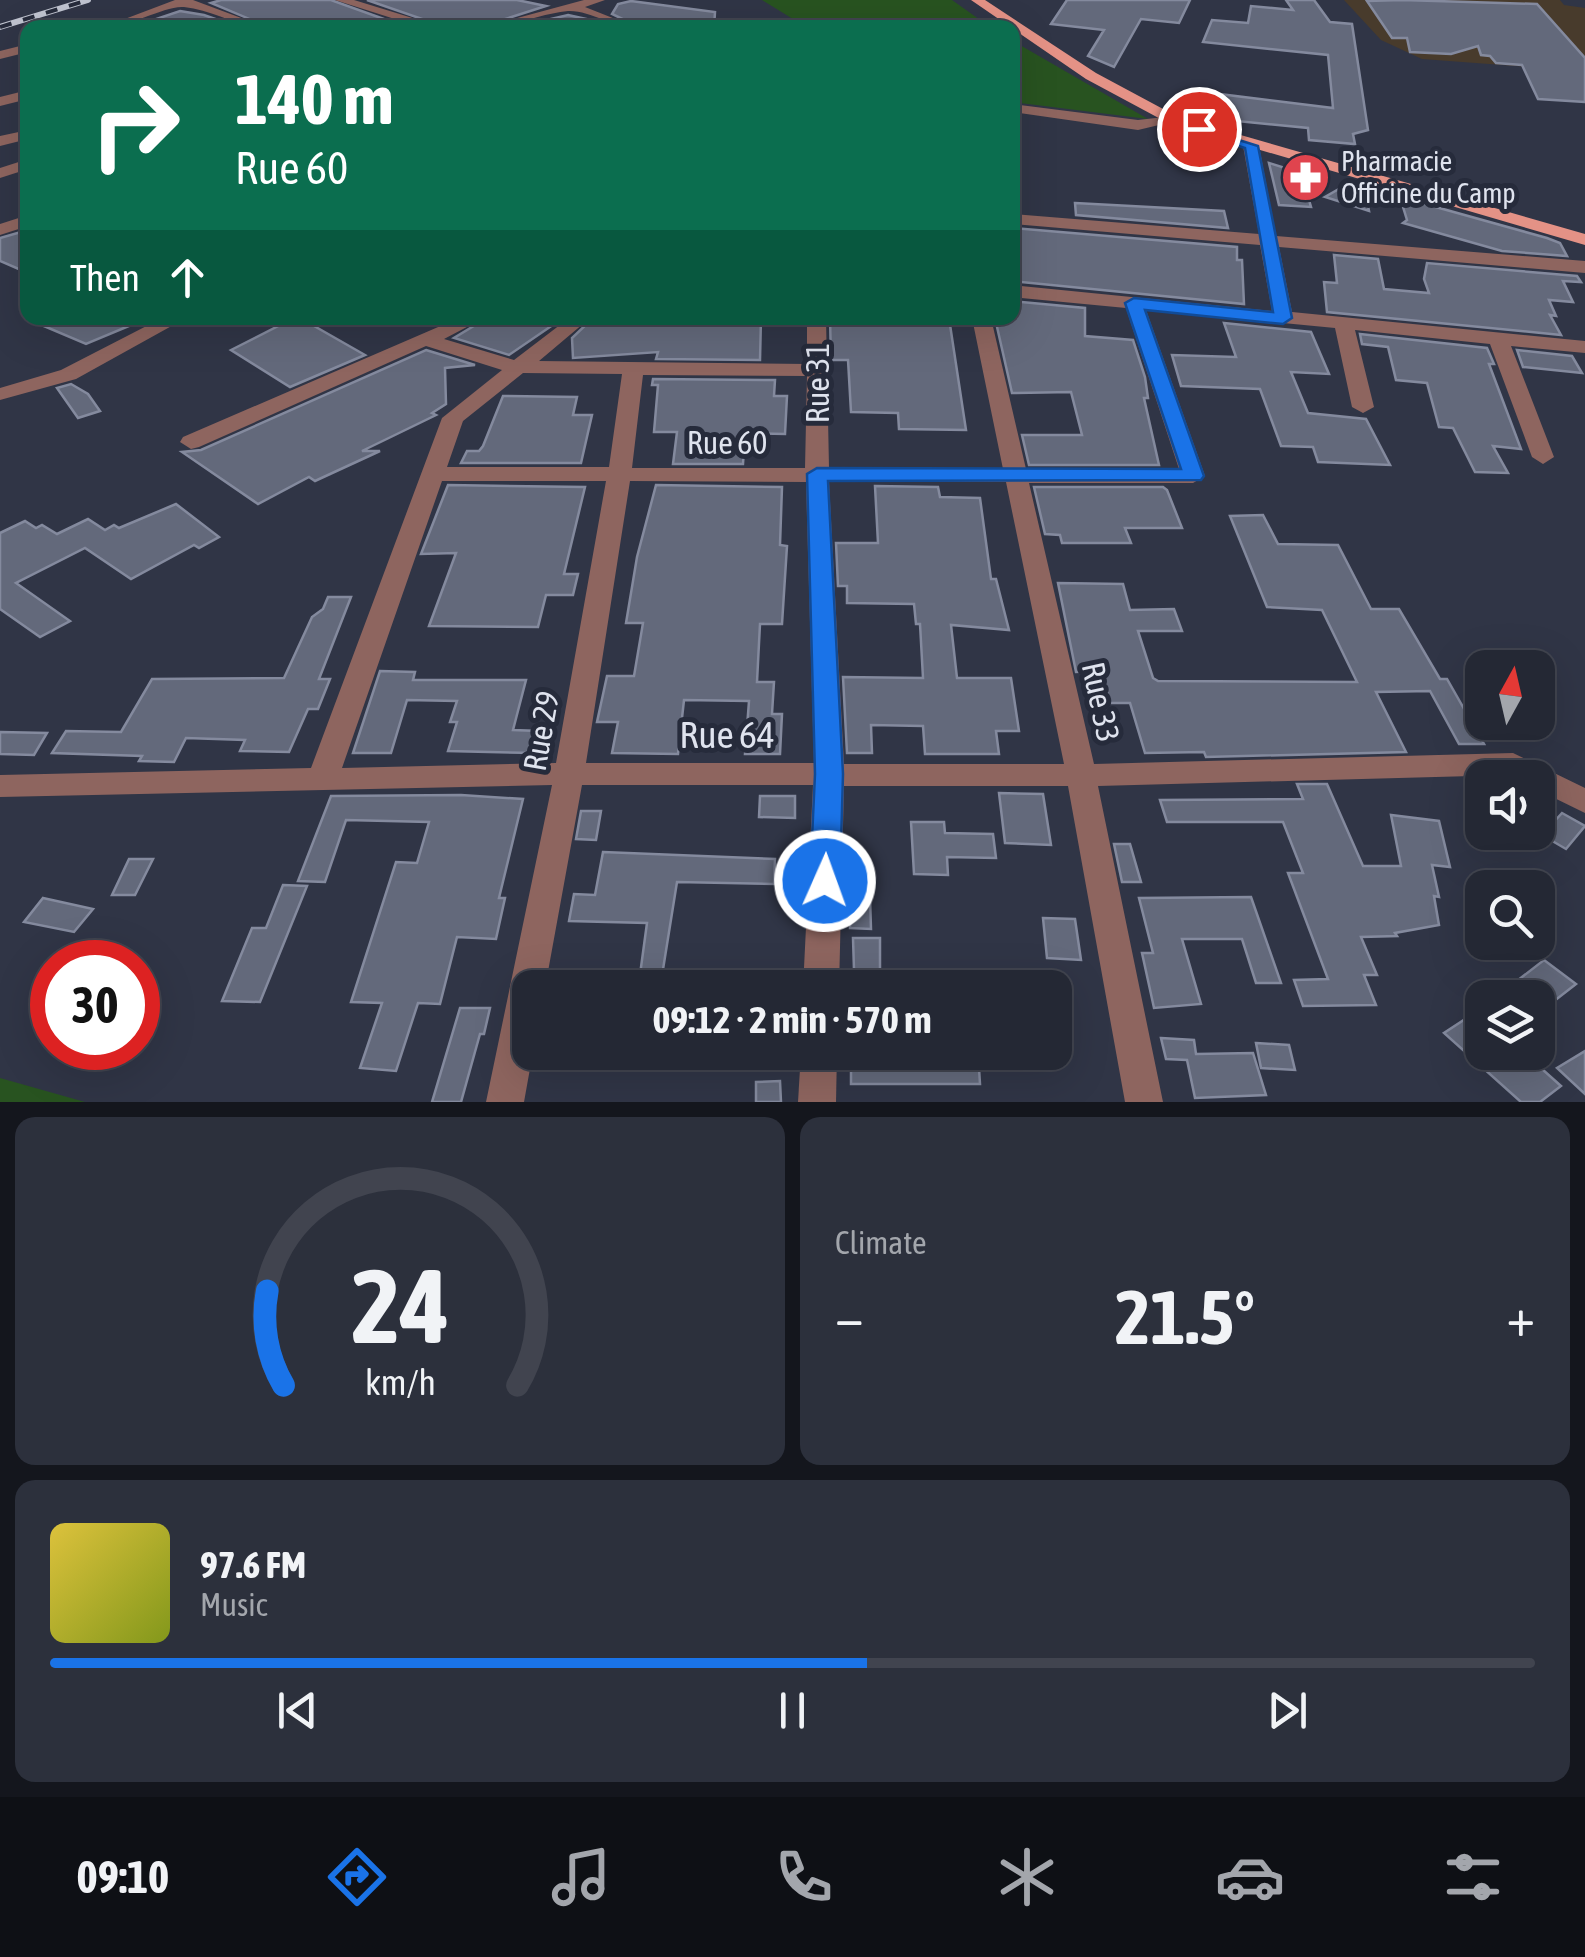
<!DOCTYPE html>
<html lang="en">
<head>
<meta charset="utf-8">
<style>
  body { margin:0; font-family:"Asap Condensed",sans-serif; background:#2c303c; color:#f1f3f6; height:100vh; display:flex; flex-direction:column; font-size:38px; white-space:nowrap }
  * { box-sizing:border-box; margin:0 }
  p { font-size:32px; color:#a3a6ac }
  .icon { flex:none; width:55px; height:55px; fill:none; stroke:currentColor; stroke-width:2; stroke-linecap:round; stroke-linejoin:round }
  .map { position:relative; height:1102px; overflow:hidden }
  .drawer { display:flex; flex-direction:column; gap:15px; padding:15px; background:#14161d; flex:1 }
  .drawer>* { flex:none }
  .top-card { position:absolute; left:20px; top:20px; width:1000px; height:305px; border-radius:20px; box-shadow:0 10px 40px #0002,0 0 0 2px #41444f; background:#0b6e4f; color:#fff; overflow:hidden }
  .needle { width:65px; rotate:8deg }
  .fabs { position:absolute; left:1465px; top:650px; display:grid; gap:20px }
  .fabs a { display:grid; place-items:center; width:90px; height:90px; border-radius:20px; background:#242834; box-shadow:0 10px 40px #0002,0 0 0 2px #41444f; font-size:50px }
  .speed { position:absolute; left:30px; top:940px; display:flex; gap:20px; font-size:50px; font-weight:700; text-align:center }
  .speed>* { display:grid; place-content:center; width:130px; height:130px; border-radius:50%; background:#242834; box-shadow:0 10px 40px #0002,0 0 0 2px #41444f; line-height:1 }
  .speed .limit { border:15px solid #d22; background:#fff; color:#111 }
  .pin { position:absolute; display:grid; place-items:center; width:85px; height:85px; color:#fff; margin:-42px; border:5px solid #fff; border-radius:50%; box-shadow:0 2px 10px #0007 }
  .me { position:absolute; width:110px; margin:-55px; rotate:2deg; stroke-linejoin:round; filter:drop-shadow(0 0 8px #0008) }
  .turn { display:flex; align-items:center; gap:35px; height:210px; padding:0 50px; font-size:45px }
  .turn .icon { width:130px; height:130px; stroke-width:2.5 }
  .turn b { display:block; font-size:70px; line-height:85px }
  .then { display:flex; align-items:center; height:95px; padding:0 50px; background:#0003; gap:20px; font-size:38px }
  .big { font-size:75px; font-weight:700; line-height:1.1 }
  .drawer .tile { flex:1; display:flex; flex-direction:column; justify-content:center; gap:15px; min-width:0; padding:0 35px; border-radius:20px; background:#2c303c }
  .drawer .dial { align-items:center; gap:0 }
  .dial svg { height:260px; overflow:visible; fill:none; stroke:#41444f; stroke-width:7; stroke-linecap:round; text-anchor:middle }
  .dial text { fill:#f1f3f6; stroke:none }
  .song { display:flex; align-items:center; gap:30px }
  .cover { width:120px; height:120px; border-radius:15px; background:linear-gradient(135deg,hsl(50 70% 55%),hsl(70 70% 35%)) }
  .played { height:10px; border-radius:5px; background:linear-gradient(90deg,#1a73e8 55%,#41444f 55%) }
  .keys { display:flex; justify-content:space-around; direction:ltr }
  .heat { display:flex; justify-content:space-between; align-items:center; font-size:55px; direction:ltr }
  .drawer .tiles { flex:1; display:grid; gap:15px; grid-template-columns:1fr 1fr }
  .tile:last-child { grid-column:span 2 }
  .trip { position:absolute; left:512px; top:970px; width:560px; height:100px; border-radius:20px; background:#242834; box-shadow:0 10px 40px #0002,0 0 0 2px #41444f; font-weight:700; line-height:100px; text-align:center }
  .dock { display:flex; height:160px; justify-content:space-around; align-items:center; background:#0e1015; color:#a3a6ac }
  .dock .icon { width:70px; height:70px }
  .dock .on { color:#1a73e8 }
  .dock b { font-size:45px; color:#f1f3f6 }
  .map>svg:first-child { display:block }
</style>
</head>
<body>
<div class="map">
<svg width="1585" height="1102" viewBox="0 0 1585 1102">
  <rect width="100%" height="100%" fill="#303546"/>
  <path fill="#483b2c" d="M1344,0H1560L1564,5L1585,8V71L1422,59L1381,40Z"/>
  <g fill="#285320">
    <path d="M762,0H952L990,27H806Z"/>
    <path d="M1013,41L1148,119L1013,102Z"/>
    <path d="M0,1078L85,1102H0Z"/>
  </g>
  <g fill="#63697b" stroke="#848a9e" stroke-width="2.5">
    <path d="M221,0H331L409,28H271L211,3Z"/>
    <path d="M367,0H517L546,6L477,28H448Z"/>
    <path d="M1067,0H1190L1179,23L1141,19L1114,67L1088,56L1104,30L1051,24Z"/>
    <path d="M1286,0H1314L1330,22L1352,24L1368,130L1353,134L1355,144L1309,140L1308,128L1216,119L1219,94L1333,108L1328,55L1203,42L1212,20L1248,23L1251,6L1293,10Z"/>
    <path d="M1402,0L1537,4L1585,58V102L1538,99L1522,65L1496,63L1490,56L1481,55L1478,46L1451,54L1410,52L1407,38H1392L1367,1Z"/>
    <path d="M631,1L715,12L714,28H641L612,14L618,4Z"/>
    <path d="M180,11L204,15L241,28H154L153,20Z"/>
    <path d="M568,15L600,22L599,28H512Z"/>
    <path d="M1269,163L1301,173L1311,207L1279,205Z"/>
    <path d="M1351,182L1364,186L1369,211L1325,197Z"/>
    <path d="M1400,197L1547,238L1560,243L1567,256L1502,251L1403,223L1407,220Z"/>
    <path d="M1075,203L1224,211L1228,228L1076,215Z"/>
    <path d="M1012,228L1237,247V260H1242L1244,304L1012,281Z"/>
    <path d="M28,230V273L0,261V238Z"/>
    <path d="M1334,255L1378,259L1384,289L1429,293L1424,279L1427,263L1577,276L1581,282L1563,281L1573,302L1549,300L1556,316L1550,315L1561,335L1327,312L1324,282L1337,283Z"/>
    <path d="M1012,301L1085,308V336L1133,340L1145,377L1148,398H1144L1159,465H1029L1022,435H1082L1071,392L1012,393L995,318H1012Z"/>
    <path d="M25,318H148L86,344Z"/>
    <path d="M294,318H300L365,355L290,387L231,350Z"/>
    <path d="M487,318H563L509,355L454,338Z"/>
    <path d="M593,318H761L760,360L656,359L658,352L573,358L572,338Z"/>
    <path d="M830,318H949L966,430L899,429L898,413L851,412L848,360H831Z"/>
    <path d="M1224,323L1311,332L1329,374L1291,372L1308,413L1366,419L1390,465L1318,462L1313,447L1281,446L1260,389L1181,386L1172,355L1236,357Z"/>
    <path d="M1360,334L1487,348L1494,364H1489L1521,449L1493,446L1508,473L1475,472L1453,428L1439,427L1427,383L1396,380L1388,347L1362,344Z"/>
    <path d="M426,350L475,365L445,368L446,404L432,413L436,415L362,451H380L315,481L309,477L258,504L182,452L201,450Z"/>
    <path d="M1517,350L1572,356L1582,373L1523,367Z"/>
    <path d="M653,379L775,380L774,396H787L785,434L745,433L743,464H673L677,432H654L658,385H652Z"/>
    <path d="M71,384L88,394L100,411L78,418L57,388Z"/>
    <path d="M503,396L577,397L573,415H592L581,463H461L467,451H479L483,446Z"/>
    <path d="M448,485L585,487L564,574H578L573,595H546L538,627L429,626L456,553L421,554Z"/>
    <path d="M656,485L782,487L780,545L787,546L782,624H760L757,682H774L772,714H782L780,754H745L749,701L684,700L678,754L612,753L618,722H597L607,676H634L643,623H626L637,557Z"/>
    <path d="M875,486L938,487L940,497L980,498L991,579H996L1009,630L951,625L957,678H1011L1019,731H996L999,754H925L923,726L871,725L872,753H847L843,677L923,678L920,624H916L914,604L847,603V586H838L836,543H878Z"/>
    <path d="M1034,487H1163L1167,490L1182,528H1125L1131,543H1062L1060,535L1045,534Z"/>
    <path d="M176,504L219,537L199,548L194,545L131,579L85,548L16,583L70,621L40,637L0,609V533L25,521L36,528L42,525L57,534L88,519L105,530L114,525L119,528Z"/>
    <path d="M1263,515L1278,544L1338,545L1371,609H1399L1440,679H1447L1484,744H1459L1430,691L1376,692L1406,752L1206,757L1204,752L1145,753L1130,703H1110L1101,671L1076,672L1058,583L1123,584L1130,610L1174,609L1182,631H1138L1153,678L1158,681L1357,682L1322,610L1267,607L1230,516Z"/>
    <path d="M328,597H351L319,679H330L318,709H308L289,752L240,751L245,740L186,738L174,762L139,761L142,756L52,753L66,731L121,732L152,679L284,678L312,617L323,609Z"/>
    <path d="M380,671L415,672L413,680H526L513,730L540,731L535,753L448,751L457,722H450L457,701L407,700L391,753H353Z"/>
    <path d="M0,732L47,733L34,755L0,754Z"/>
    <path d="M1297,784H1327L1363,866H1401L1391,815L1439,821L1450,867L1432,865L1439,897L1434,896L1439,925L1395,933L1397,936L1361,937L1377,975H1364L1376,1005L1303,1006L1294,980L1328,979L1288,873H1303L1283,822H1167L1160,800L1303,799Z"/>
    <path d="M999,793L1043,794L1051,845L1005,843Z"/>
    <path d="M461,795L523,799L499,898H505L496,939L457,937L440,1004L418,1003L396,1071L360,1068L382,1003L351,1002L396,862L417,863L429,822L346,820L325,882L298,881L331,796Z"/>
    <path d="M760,796H795V818L759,817Z"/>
    <path d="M581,811H601L596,840L576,839Z"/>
    <path d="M1562,813L1585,826L1566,849L1542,835Z"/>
    <path d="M911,822H944L945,833L993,834L996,858L947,857L948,875L914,874Z"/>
    <path d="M1114,844H1130L1141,882H1122Z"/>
    <path d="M603,852L775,859L774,884L677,882L661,982H639L647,923L569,921L574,894L595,895Z"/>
    <path d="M129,859H153L135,895H112Z"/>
    <path d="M283,885L307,886L260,1002L222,1001L252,928H266Z"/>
    <path d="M850,897H870L871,929L850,928Z"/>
    <path d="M1251,897L1281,983H1256L1242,939H1182L1201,1004L1154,1008L1142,953H1153L1139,898Z"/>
    <path d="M43,898L93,909L74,932L24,922Z"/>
    <path d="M1043,918L1075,919L1081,960L1047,958Z"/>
    <path d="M853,938H880V971L854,970Z"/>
    <path d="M1544,960L1576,984L1544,1009L1538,1004V998H1530L1513,984Z"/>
    <path d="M460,1008H490L484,1034H480L461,1102H432Z"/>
    <path d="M1482,1008V1052H1523L1561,1086L1540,1102H1521L1444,1033Z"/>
    <path d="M1161,1038L1194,1040L1196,1054L1253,1053L1266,1095L1195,1098L1187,1060L1166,1059Z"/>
    <path d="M1256,1043L1289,1045L1295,1070L1261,1068Z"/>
    <path d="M1585,1051V1094L1557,1068Z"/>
    <path d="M851,1052H978L980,1084H851Z"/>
    <path d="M780,1081L781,1102H756V1082Z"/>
  </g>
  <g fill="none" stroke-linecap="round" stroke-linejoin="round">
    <g fill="#8e655f" fill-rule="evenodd">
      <path d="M175,0H193L268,28C238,28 214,10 184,7C165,5 129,28 101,28Z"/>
      <path d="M335,0H354L445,28H423Z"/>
      <path d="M584,0H605L585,7L638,28C614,28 590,10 568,11C538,14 511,28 480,28Z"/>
      <path d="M949,20L955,24L953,27L914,28Z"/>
      <path d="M28,44V52L0,59V51Z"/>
      <path d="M28,90V99L0,106V97Z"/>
      <path d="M1012,104L1138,120L1173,116L1180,120L1138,130L1012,112Z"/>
      <path d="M28,130V139L0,146V136Z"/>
      <path d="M1251,141L1259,146L1276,236L1585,261V273L1279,247L1292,312L1585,341V353L1511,346L1554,457L1543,464L1532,457L1490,344L1355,330L1374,407L1363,413L1352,407L1335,328L1146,310L1205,476L1193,483H1029L1094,764L1513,753L1585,788V813L1538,790V778L1509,775L1098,786L1163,1102H1125L1068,786H844L839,988H803L813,785H582L545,988H530V1052H533L524,1102H486L552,785L0,797V775L311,768L442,418L502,370L426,346L199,447L191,449L180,442L183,437L459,318H484L444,339L514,360L569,318H590L539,361L807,364V318H826L829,468L1003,469L972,318H991L1026,469H1179L1126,308L1012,297V285L1272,311L1260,245L1012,224V214L1259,234L1243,146ZM523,373L622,374L609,467H447L463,421ZM643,375L807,376L805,468H632ZM442,481H606L556,763L342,768ZM630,481L806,482L814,763H586ZM829,482H1006L1064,764H844Z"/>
      <path d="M28,159V169L0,178V168Z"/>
      <path d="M28,215V226L0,235V224Z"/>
      <path d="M162,318H186L76,379L0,400V388L61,370Z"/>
      <path d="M801,1052H837L836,1102H798Z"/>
    </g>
    <path fill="#e49286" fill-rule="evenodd" d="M971,0H985L1096,73L1178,117L1585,234V245L1168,123L1086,79Z"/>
    <defs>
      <path id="rail" d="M0,27L88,0"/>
    </defs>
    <use href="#rail" stroke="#c0c4d0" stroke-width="6"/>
    <use href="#rail" stroke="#262b3b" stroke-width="4" stroke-dasharray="12" stroke-linecap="butt"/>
  </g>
  <path fill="#1a73e8" stroke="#114b97" stroke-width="2.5" d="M1194,126L1258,146L1292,318L1283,324L1145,310L1204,476L1201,480L828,481L843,774L840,881L836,889L825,892L815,889L810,881L815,774L807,474L817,468L1181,469L1125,303L1134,298L1273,312L1245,148L1194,132Z"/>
  <defs>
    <symbol id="pharmacy-disc" viewBox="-11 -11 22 22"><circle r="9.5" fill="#e0444e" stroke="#262b3b"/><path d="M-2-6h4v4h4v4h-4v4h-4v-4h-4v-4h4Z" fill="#fff"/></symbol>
  </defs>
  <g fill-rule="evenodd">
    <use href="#pharmacy-disc" x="1278" y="150" width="55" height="55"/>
  </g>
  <g text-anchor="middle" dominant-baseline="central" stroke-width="10" stroke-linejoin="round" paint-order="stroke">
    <g font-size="28" fill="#dfe3ee" stroke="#262b3b" text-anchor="start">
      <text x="1341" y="161">Pharmacie<tspan x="1341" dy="32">Officine du Camp</tspan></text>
    </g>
    <g font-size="32" fill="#dfe3ee" stroke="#262b3b">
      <text transform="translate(817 383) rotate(-90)">Rue 31</text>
      <text x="727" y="442">Rue 60</text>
      <text transform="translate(1101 702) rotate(78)">Rue 33</text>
      <text transform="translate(541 731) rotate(-80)">Rue 29</text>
    </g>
    <g font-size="38" fill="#dfe3ee" stroke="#262b3b">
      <text x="727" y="734">Rue 64</text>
    </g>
  </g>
</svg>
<div class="fabs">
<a><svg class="needle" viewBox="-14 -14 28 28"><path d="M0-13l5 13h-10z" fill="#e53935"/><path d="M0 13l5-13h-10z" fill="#a3a6ac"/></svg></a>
<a><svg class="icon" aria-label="sound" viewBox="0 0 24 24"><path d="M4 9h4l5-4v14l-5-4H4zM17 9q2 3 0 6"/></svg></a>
<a><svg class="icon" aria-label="search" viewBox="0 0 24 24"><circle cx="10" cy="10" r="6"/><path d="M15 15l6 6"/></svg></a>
<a><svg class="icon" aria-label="layers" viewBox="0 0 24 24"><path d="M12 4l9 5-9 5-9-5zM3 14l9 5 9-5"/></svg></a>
</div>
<div class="speed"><div class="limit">30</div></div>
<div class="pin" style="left:1199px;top:129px;background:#d93025"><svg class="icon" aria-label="arrive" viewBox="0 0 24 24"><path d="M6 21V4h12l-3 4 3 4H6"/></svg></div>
<svg class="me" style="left:825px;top:881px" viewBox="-20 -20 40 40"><circle r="17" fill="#1a73e8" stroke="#fff" stroke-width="3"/><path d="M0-11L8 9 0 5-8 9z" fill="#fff"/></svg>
<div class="trip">09:12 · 2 min · 570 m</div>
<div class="top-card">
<div class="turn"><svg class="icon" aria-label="right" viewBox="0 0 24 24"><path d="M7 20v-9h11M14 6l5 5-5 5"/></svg><div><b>140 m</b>Rue 60</div></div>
<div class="then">Then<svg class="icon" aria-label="ahead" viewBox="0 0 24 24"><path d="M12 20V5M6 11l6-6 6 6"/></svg></div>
</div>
</div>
<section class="drawer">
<div class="tiles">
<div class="tile dial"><svg viewBox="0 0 100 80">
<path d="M14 69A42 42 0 1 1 86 69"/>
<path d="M14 69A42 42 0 0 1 9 40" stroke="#1a73e8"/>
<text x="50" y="56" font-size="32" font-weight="700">24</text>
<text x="50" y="72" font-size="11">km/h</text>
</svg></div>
<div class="tile"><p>Climate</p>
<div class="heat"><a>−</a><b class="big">21.5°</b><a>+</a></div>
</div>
<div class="tile">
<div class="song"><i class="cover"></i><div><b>97.6 FM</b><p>Music</p></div></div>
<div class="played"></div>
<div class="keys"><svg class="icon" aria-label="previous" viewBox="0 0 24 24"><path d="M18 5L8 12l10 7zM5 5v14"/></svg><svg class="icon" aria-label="pause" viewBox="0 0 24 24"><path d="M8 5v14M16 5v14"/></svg><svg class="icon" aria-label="next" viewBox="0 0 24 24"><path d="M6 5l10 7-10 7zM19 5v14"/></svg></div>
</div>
</div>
</section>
<nav class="dock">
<b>09:10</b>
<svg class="icon on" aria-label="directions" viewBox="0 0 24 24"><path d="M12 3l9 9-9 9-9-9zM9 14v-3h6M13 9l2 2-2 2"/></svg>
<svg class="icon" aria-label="music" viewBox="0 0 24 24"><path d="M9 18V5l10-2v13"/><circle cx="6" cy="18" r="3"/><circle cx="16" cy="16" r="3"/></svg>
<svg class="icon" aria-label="phone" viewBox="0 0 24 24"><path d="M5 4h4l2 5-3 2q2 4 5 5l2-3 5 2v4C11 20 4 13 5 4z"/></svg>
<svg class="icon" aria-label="climate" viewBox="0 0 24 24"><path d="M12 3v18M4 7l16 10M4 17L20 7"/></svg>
<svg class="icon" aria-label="car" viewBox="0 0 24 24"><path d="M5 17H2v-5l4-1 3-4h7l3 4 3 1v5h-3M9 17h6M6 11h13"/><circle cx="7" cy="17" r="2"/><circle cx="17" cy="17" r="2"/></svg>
<svg class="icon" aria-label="filters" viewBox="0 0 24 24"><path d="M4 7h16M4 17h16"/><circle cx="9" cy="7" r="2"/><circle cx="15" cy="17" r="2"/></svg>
</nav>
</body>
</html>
